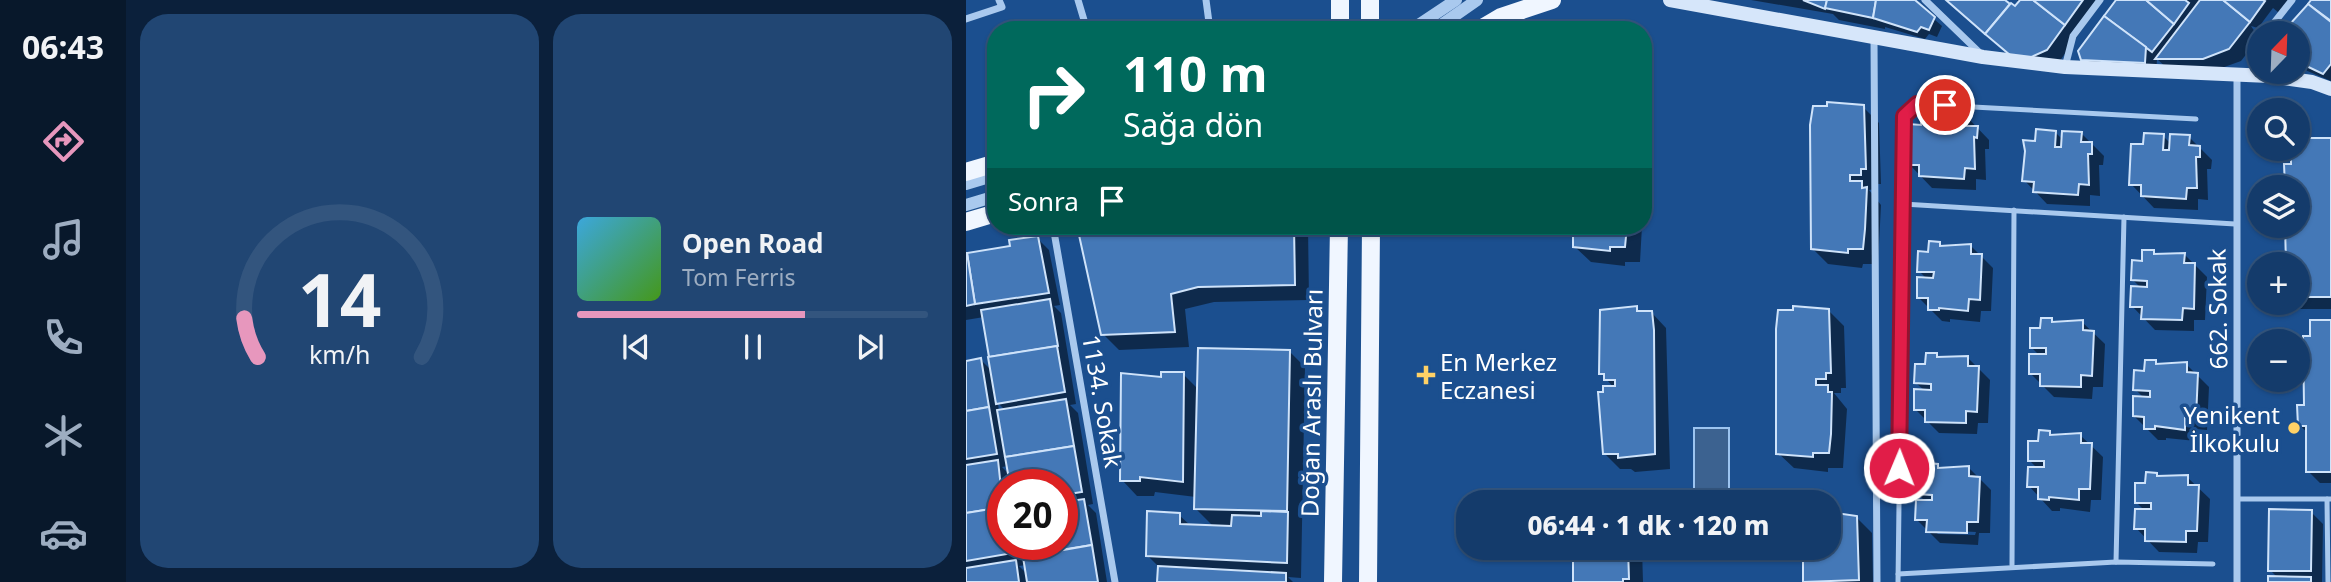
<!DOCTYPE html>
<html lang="tr">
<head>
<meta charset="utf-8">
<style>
  body { margin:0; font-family:"Noto Sans",sans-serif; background:#214673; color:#f1f3f6; height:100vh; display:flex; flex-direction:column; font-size:26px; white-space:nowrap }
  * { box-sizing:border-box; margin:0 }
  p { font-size:23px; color:#9dadc1 }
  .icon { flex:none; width:38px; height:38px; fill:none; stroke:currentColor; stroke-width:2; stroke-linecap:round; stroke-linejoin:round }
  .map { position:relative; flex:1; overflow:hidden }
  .panel { display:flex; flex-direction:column; gap:14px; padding:14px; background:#0b203b; width:840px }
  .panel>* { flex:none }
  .guide { position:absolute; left:21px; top:21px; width:665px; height:214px; border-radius:28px; box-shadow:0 2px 5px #0004,0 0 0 2px #33557e; background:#00695c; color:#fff; overflow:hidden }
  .needle { width:46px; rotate:23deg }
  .controls { position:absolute; left:1281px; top:21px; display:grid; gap:14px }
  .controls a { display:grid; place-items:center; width:63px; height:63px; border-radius:50%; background:#143b6b; box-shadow:0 2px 5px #0004,0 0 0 2px #33557e; font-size:35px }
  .speed { position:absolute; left:21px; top:469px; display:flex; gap:14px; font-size:35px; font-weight:700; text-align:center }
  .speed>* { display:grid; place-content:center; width:91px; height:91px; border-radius:50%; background:#143b6b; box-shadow:0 2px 5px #0004,0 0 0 2px #33557e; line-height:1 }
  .speed .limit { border:10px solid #d22; background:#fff; color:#111 }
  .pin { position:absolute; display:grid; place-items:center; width:60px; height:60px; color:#fff; margin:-30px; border:4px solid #fff; border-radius:50%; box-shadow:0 2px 7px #0007 }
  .me { position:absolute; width:77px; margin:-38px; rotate:1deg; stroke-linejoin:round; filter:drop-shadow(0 0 5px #0008) }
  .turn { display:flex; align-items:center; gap:24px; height:147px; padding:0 21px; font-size:32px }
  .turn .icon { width:91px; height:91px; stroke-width:2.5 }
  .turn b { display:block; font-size:49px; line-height:60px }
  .then { display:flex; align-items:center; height:66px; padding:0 21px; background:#0003; gap:14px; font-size:26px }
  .panel .card { flex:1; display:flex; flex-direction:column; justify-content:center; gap:10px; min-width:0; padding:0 24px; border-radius:28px; background:#214673 }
  .panel .dial { align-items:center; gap:0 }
  .dial svg { height:182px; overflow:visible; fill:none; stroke:#33557e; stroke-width:7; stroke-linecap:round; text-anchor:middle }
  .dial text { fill:#f1f3f6; stroke:none }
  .song { display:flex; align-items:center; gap:21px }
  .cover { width:84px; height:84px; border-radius:10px; background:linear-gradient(135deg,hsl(200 70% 55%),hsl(100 70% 35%)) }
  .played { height:7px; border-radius:4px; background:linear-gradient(90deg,#e797bd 65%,#33557e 65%) }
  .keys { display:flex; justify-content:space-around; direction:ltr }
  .panel .tiles { flex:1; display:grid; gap:14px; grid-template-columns:repeat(2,1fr) }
  .trip { position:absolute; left:490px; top:490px; width:385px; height:70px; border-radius:28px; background:#143b6b; box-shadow:0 2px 5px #0004,0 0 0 2px #33557e; font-weight:800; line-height:70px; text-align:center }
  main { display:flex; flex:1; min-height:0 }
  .tabs { display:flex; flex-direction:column; width:126px; justify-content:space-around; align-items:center; background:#08182b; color:#9dadc1 }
  .tabs .icon { width:49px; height:49px }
  .tabs .current { color:#e797bd }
  .tabs b { font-size:32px; color:#f1f3f6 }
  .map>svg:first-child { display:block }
</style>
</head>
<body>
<main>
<nav class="tabs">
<b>06:43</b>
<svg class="icon current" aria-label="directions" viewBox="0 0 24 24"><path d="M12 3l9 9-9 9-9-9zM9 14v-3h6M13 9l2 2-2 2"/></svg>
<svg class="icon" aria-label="music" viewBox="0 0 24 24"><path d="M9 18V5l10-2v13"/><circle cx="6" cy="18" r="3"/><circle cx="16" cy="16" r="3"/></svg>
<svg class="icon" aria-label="phone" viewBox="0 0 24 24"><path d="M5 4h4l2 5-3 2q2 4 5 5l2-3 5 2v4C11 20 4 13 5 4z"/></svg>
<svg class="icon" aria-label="climate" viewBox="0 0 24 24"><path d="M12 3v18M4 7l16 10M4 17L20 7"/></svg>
<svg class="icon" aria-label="car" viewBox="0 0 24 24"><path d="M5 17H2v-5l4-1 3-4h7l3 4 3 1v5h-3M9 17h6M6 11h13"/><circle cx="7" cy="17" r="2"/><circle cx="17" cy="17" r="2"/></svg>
</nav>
<section class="panel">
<div class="tiles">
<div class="card dial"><svg viewBox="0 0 100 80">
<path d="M14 69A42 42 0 1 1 86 69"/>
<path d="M14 69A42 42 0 0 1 8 52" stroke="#e797bd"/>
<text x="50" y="56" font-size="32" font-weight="700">14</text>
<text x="50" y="72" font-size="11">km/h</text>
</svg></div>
<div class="card">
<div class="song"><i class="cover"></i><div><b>Open Road</b><p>Tom Ferris</p></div></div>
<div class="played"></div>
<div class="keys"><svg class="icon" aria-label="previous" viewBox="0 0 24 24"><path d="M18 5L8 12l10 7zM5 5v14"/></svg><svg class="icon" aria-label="pause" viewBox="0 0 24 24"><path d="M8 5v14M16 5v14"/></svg><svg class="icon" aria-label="next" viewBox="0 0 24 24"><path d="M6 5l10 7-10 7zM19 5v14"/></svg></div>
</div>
</div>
</section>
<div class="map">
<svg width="1365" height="582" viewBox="0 0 1365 582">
  <rect width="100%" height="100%" fill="#1b4f8f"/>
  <rect fill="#3c6290" stroke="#9cc4f0" stroke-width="2" x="728" y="428" width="35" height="74"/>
  <g fill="#0007" fill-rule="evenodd">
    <path d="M785,0H946L976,26L971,37L963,34L959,39L919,27V29L873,20L867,14Z"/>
    <path d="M982,0H1039L1049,8L1054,3L1051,0H1137L1093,62L1058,66Z"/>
    <path d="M1153,0H1323L1313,13L1307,8L1292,28L1285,26L1293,38L1275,61L1250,70H1203L1191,59L1190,76L1129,71L1117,59Z"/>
    <path d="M1347,0H1365V81L1332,67V33H1319Z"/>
    <path d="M897,107L913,123L915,184H909L910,189L903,190L915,205L912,264H897L896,268L862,264L847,249Z"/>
    <path d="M975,116L983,124L1001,117L1023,140V149H1019L1020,180L1010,179V190L966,188L943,164L956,127Z"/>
    <path d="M1089,132L1097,140L1115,133L1138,156L1137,165H1133L1134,196L1124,195V206L1081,204L1058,180L1071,143Z"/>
    <path d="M1197,136L1205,144L1223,137L1246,160L1245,169H1241L1242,200L1232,199V210L1188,208L1165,184L1179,146Z"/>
    <path d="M1332,140H1365V309H1334L1328,303H1332V264H1322L1321,226H1332V187H1321L1320,165H1327V149H1332Z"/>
    <path d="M342,226L343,300L248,302L219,309L223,347L153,350L137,334L113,227Z"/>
    <path d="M609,226H676L674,262H659V266L625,262L609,247Z"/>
    <path d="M71,238L83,250L94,305L88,306L95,313L110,404L104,405L112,413L127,504L122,505L130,513L141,582H0V363L15,360L27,372L18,317L0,320V255L46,248ZM32,403L39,410L33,412ZM42,466L43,474L36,467ZM37,485H96V544H37ZM60,565L61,574L53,566Z"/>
    <path d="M973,244L977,247L1004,245L1027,268L1025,311H1015L1014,322L984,319V322L976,321L952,297L962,280L953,271Z"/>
    <path d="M1187,252L1191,256L1218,254L1241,277L1239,320H1228V331L1189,330L1166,306L1176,289L1167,280Z"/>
    <path d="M670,308L674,312H685L700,328L704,469L669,472L665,469H654L638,453L648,388L635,373Z"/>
    <path d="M863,311L878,326L880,388H875V393H868L881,409L877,468H862V472L828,468L812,453Z"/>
    <path d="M1085,320L1089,323L1116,322L1139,344L1137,387H1127L1126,399L1088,397L1064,373L1074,356L1065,347Z"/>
    <path d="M1365,322V483H1354L1342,471V433L1333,425L1340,407L1346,338Z"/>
    <path d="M324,352L339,367L335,578L322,577L327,582H193V567L182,556L213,515L225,526L248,527L230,509V497L189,492L188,496H171L156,480L197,379L217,374L232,389Z"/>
    <path d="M970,355L974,359L1001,357L1024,380L1022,423H1012L1011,434L973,433L949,409L959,391L950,383Z"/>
    <path d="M1189,362L1193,365L1220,364L1243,387L1241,430L1230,429V441L1200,438V440H1192L1168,416L1178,398L1169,389Z"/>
    <path d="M1083,433L1087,436L1114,435L1137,457L1135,500H1125L1124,512L1094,508V511H1086L1063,486L1072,469L1063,460Z"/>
    <path d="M972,466L975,469L1003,468L1025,490L1024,533H1013L1012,545L974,543L950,519L960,502L951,493ZM968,530L1010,532L1009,535L972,534Z"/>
    <path d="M1191,475L1194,478L1221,477L1244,499L1242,542H1232L1231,553L1193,552L1170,528L1179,511L1170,502Z"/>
    <path d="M1345,512L1357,524L1356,582H1304L1312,578L1304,570Z"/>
    <path d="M863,515L890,517L906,533L907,582H840L841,548H863Z"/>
    <path d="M610,548H676L677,582H610Z"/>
  </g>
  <g fill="#4478b7" stroke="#cfe3fa" stroke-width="2">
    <path d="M837,0H861L859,9Z"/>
    <path d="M861,0H910L907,18L859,8Z"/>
    <path d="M910,0H949L969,17L963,30L955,27L951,32L907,18Z"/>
    <path d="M980,0H1039L1044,4L1019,34Z"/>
    <path d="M1054,0H1067L1099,25L1081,50L1063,58L1044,55L1019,34L1045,3L1049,6Z"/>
    <path d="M1067,0H1117L1099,25Z"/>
    <path d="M1150,0H1180L1208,24L1186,52L1138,16Z"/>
    <path d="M1180,0H1219L1223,3L1208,24Z"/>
    <path d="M1234,0H1257L1284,22L1263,49L1237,59H1189Z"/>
    <path d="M1257,0H1297L1299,1L1284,22Z"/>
    <path d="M1345,0H1365V21L1342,4Z"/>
    <path d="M1342,4L1365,22V64L1357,74L1332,62V33H1316Z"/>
    <path d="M1138,16L1180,47L1179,63L1115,60L1112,51Z"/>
    <path d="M861,102L898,105L900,169H895V175H884V181H896V188L901,187L899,229L897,249H882V253L845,249L844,125L847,106H861Z"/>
    <path d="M956,113L976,114L975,130L981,131L982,114L1002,116L1001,126H1012L1011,138L1008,137L1009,169L999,168L998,179L953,176V165H941L945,135H943V124L955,125Z"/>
    <path d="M1070,129L1090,131L1089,147H1095L1096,131L1116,132L1115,142H1126V154H1122L1123,185L1113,184L1112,195L1067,192L1068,182L1056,181L1059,151L1057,140L1069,141Z"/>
    <path d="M1178,133L1198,134L1197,150H1203L1204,134L1224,135L1223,145L1234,146V157H1230L1231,188H1221L1220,199L1175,196V185H1163L1165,144H1177Z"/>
    <path d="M1332,138H1365V297H1332V264H1320L1319,226H1332V187H1319L1318,164H1325V149H1332Z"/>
    <path d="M111,226H328L329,285L232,287L205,294L209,332L135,335Z"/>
    <path d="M607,226H661L659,247H644V251L607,247Z"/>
    <path d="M72,236L83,293L9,304L1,253L44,246L43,240Z"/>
    <path d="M963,241L974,242V246L1005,244V254H1016L1014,300L1003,299L1002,311L973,308V310H962V298H951V277L967,278L968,272H951L952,251L962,252Z"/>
    <path d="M1176,250H1188V254L1219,253L1218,263H1229L1228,309L1217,308L1216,320L1175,319L1176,307H1164L1165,286L1181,287V281L1165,280L1166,260L1176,261Z"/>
    <path d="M1,253L9,304L0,306V253Z"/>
    <path d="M84,299L92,346L23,357L15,310Z"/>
    <path d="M671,306V311H686L688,330L689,454L652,458V454H637L632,392H637V386H649V380H638V374H633L634,310Z"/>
    <path d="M827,306L863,309L865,373H860V379H850V385H862V392H866L865,434L863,453H847V457L810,454V329L812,310H827Z"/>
    <path d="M1075,318H1086V322L1117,320V330L1128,331L1126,376L1115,375V387L1074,386V374H1063V354H1080V348H1064V328H1074Z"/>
    <path d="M1344,320H1365V472H1340V426H1332L1331,405H1338L1337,336H1344Z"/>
    <path d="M91,346L99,392L30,404L22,357Z"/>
    <path d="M232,348L324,350L321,511L228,509Z"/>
    <path d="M960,353H971V357L1002,356V366H1013L1011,412L1000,411V423L959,422V410H948V389L965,390V384L948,383L949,364H959Z"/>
    <path d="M15,358L23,407L0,411V361Z"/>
    <path d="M1179,360H1190V364L1221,362V372L1232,373L1230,418H1219V430L1189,426V429H1178V417L1167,416V396L1184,397V391L1167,390L1168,370L1178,371Z"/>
    <path d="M195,372H218L217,482L174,477V481H154L155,373L195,377Z"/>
    <path d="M100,399L108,446L39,457L31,410Z"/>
    <path d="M23,407L31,454L0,459V411Z"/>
    <path d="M1073,430L1084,431V435L1115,433V443H1126L1124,489H1113V500L1083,497V500L1072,499V487H1061L1062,467H1078V461H1062V441H1072Z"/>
    <path d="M108,446L116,492L96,495V485H44L39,457Z"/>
    <path d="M32,460L37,507L0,513V465Z"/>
    <path d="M961,463L972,464V468L1003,466V476L1014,477L1012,522H1001V533L960,532L961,520H949L950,500H966V495L950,494V474H960Z"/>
    <path d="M1180,472L1191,473V476L1222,475V485H1233L1231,531H1220V542L1179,541V529H1168L1169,509H1185V503H1169V483H1179Z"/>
    <path d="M118,499L126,545L57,556L55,544H96V502Z"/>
    <path d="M37,507V544H46L47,553L0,561V513Z"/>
    <path d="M1303,509L1346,510L1345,571H1302Z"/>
    <path d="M181,511L214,513V524L265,526L266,515L295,516V511L322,512L321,563L180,556Z"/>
    <path d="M863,512L891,516L893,580L837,582V548H863Z"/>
    <path d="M126,545L132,582H61L57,557Z"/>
    <path d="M607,548H662L663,579H657V582H607Z"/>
    <path d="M50,560L53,582H0V568Z"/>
    <path d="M192,566L320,573V582H191Z"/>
    <path d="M1302,576L1345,577V582H1302Z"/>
  </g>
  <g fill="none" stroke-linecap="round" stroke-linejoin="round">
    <g stroke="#a9c9ee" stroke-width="5">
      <path d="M937,204L1269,224"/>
      <path d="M1271,499H1365"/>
      <path d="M1361,499L1362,582"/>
      <path d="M1150,562L1158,217"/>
      <path d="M1046,565L1048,210"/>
      <path d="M932,574L1150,562L1247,564"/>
      <path d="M932,582L938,115L951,104L1230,119"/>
    </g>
    <g stroke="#a9c9ee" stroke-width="7">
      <path d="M112,0L121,30"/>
      <path d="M240,0L244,30"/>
      <path d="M959,0L1017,56"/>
      <path d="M0,19L36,7L33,0"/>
      <path d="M1300,33L1326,0"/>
      <path d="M908,38L911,582"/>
      <path d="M1099,67L1107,36L1134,0"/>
      <path d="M1290,76L1293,45"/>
      <path d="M1271,77V582"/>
      <path d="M87,226L149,582"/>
    </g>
    <g stroke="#a9c9ee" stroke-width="12">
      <path d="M445,30L490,0"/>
      <path d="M468,30L511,0"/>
      <path d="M0,184L30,175"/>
      <path d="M0,205L30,196"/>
    </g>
    <path stroke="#d6e6fa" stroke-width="14" d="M704,0L1017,57L1099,67L1303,76L1346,82L1365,89"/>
    <g stroke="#f0f6ff" stroke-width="18">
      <path d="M374,0V30"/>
      <path d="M404,30V0"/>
      <path d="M513,30L535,17L586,0"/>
      <path d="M0,172L30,163"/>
      <path d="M0,222L30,213"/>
      <path d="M367,582L373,226"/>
      <path d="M402,582L405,226"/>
    </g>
  </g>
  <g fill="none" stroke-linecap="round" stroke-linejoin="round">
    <defs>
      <path id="route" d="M933,468L938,116L951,104L979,105"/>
    </defs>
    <use href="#route" stroke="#92132f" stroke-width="18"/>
    <use href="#route" stroke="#e11d48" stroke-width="12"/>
  </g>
  <g fill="#ffd166" stroke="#1b4f8f" stroke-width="2.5">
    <path d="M456.5 364.5h7v7h7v7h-7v7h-7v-7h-7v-7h7z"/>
    <circle cx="1328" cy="428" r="7"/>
  </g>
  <g text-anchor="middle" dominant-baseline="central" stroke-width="7" stroke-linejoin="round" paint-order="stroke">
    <g font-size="24" fill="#fff" stroke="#1b4f8f">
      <text transform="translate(1251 309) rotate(-91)">662. Sokak</text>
      <text transform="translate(137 401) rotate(80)">1134. Sokak</text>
      <text transform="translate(345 403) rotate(-89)">Doğan Araslı Bulvarı</text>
    </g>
    <g font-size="24" fill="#fff" stroke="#1b4f8f" text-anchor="start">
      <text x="474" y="361">En Merkez<tspan x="474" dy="28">Eczanesi</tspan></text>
      <text x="1314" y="414" text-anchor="end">Yenikent<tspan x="1314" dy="28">İlkokulu</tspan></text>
    </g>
  </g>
</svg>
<div class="controls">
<a><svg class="needle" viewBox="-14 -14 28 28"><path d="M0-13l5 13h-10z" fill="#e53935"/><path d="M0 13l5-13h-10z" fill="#9dadc1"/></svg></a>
<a><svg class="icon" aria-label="search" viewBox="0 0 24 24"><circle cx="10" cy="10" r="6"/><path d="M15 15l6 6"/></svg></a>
<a><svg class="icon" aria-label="layers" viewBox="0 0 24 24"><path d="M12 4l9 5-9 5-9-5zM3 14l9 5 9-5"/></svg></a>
<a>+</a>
<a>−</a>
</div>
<div class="speed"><div class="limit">20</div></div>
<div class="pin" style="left:979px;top:105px;background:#d93025"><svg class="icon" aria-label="arrive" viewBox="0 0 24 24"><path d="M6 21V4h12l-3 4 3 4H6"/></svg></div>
<svg class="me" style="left:933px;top:468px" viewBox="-20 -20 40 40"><circle r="17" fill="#e11d48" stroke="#fff" stroke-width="3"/><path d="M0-11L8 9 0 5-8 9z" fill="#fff"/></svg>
<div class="trip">06:44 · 1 dk · 120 m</div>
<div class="guide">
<div class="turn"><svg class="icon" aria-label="right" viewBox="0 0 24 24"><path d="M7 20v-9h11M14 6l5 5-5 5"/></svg><div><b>110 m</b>Sağa dön</div></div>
<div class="then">Sonra<svg class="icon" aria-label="arrive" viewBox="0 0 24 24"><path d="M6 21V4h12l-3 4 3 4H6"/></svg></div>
</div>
</div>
</main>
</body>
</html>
